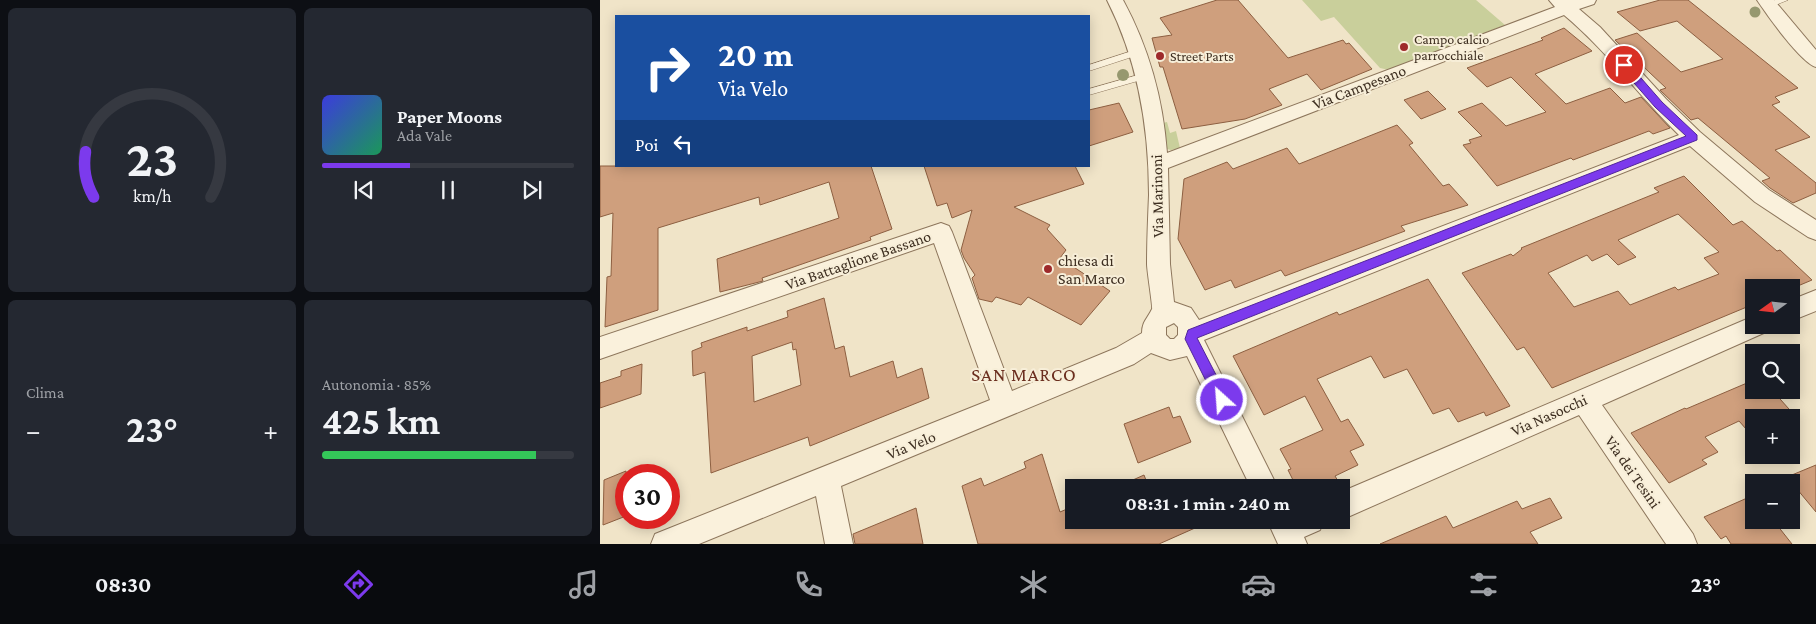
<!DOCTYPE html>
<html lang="it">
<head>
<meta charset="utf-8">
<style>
  body { margin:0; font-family:"Crimson Pro",serif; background:#242831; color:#f1f3f6; height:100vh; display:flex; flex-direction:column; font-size:19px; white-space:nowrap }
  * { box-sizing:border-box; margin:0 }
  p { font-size:16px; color:#9ea1a6 }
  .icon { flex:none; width:28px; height:28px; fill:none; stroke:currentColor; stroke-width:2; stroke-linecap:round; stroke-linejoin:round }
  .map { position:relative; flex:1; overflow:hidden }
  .side { display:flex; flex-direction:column; gap:8px; padding:8px; background:#0d0f14; width:600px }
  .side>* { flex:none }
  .guide { position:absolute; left:15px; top:15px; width:475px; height:152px; border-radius:0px; box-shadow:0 2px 12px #0003; background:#1a4fa0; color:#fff; overflow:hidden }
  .needle { width:32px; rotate:255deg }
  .fabs { position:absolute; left:1145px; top:279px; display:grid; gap:10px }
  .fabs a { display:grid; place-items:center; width:55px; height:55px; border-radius:0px; background:#171b24; box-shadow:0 2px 12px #0003; font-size:25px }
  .speed { position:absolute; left:15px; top:464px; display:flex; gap:10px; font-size:25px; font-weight:700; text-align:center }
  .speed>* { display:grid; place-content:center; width:65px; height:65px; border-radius:50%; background:#171b24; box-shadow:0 2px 12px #0003; line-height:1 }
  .speed .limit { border:8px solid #d22; background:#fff; color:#111 }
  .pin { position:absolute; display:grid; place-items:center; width:42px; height:42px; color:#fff; margin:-21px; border:2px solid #fff; border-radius:50%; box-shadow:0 1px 5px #0007 }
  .me { position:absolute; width:55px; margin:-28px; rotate:334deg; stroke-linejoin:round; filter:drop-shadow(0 0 4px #0008) }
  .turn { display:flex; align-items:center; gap:18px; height:105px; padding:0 20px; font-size:22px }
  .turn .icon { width:65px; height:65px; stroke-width:2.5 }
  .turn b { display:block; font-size:35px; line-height:42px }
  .then { display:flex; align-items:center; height:48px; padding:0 20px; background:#0003; gap:10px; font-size:19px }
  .big { font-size:38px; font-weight:700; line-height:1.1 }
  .side .widget { flex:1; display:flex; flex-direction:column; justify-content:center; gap:8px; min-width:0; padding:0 18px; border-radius:8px; background:#242831 }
  .side .dial { align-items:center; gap:0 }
  .dial svg { height:130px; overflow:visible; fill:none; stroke:#363941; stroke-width:7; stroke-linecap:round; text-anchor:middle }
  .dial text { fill:#f1f3f6; stroke:none }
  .song { display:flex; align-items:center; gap:15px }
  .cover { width:60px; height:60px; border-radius:8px; background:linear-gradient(135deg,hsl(240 70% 55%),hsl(150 70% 35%)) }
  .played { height:5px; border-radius:2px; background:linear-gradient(90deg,#7c3aed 35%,#363941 35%) }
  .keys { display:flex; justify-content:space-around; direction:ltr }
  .heat { display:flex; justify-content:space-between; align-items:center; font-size:28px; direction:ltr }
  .charge { height:8px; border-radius:4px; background:linear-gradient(90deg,#34c759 85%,#363941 0) }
  .side .tiles { flex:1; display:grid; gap:8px; grid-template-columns:repeat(2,1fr) }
  .trip { position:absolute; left:465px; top:479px; width:285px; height:50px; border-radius:0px; background:#171b24; box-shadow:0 2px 12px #0003; font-weight:700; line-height:50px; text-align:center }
  .tabs { display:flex; height:80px; justify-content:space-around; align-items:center; background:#090b0e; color:#9ea1a6 }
  .tabs .icon { width:35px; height:35px }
  .tabs .on { color:#7c3aed }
  .tabs b { font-size:22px; color:#f1f3f6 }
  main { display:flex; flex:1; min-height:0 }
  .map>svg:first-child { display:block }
</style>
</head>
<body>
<main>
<section class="side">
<div class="tiles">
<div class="widget dial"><svg viewBox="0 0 100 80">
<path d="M14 69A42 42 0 1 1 86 69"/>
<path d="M14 69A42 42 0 0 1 9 41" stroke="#7c3aed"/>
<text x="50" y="56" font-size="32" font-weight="700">23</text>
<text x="50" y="72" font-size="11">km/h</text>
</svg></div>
<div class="widget">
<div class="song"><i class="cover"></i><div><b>Paper Moons</b><p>Ada Vale</p></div></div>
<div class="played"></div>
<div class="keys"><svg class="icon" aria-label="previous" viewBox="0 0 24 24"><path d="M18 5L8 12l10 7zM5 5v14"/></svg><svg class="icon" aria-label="pause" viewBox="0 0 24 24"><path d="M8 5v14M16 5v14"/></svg><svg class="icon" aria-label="next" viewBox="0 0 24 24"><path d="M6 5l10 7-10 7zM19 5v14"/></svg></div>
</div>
<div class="widget"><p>Clima</p>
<div class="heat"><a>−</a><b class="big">23°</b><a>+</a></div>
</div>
<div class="widget"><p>Autonomia · 85%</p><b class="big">425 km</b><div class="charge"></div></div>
</div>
</section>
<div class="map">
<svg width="1216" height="544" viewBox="0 0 1216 544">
  <rect width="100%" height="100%" fill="#f0e4c8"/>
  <g fill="#c9cf9b">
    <path d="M702,0H876L905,25L789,70L780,68L734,17L721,21Z"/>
    <path d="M567,122L570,133L576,131L580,148L571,150L567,149L563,123Z"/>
  </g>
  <g fill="#cf9f7d" stroke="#8d5f41" fill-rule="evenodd">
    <path d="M617,0H638L688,58L743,40L746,44L749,43L772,69L721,90L707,74L669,89L682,105L645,119L582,129L563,67H560L552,38L572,35L560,18Z"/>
    <path d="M1060,0H1088L1198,88L1175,97L1180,102L1172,105L1210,137L1175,150L1216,183V193L1193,203L1170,188L1162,181L1170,178L1098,118L1091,120L1060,90L1066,88L1015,40L1037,33L1081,72L1123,59L1077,21L1040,31L1017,12Z"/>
    <path d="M964,28L992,51L935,74L966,104L1010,88L1025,103L1041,97L1070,128L1053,134L1049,131L973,160L971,158L897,186L863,145L871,143L869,140L882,136L858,112L882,103L906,126L946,112L911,77L887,87L867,68L943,40L941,38Z"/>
    <path d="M828,91L846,109L821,119L804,100Z"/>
    <path d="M519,103L533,132L489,146V110Z"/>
    <path d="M797,125L813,143L809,145L843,186L849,184L868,205L801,226L805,231L685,276L681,270L635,288L631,280L605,290L578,239L584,179L627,162L633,169L687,148L699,164Z"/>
    <path d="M0,166H271L292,229L270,237L271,240L162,278L163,281L120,292L117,259L239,218L229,182L160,205L159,197L58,228V310L5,327L7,277L11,276L13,213L0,217Z"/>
    <path d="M324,166H475L484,184L414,207L450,225L447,229L466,250L460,258L510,291L481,325L428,297L421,305L396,297L392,302L379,299L372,278L375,275L364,258L361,250L372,210L352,218L347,203L337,206Z"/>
    <path d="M1084,176L1133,225L1142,221L1177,251L1180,250L1212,280L1193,288H1154V304L952,388L924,347L917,350L862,273L911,254L913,256L922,249L921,248L1059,192L1054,188ZM1078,214L1119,252L1104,258L1119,274L1078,290L1075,287L1030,305L1018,291L974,307L948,273L987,255L992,261L1007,254L1018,265L1036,257L1018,240Z"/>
    <path d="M828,279L910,406L886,416L884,412L858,422L849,408L833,414L807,369L784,378L771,356L717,379L741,422L748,419L764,445L750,451L758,465L735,476L738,481L726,488H697L688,470L691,469L680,449L723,430L705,396L664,415L633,356L737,312L739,315Z"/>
    <path d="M224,298L235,349L244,346L250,377L293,361L297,378L322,368L329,398L210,446L208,437L111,473L105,372L93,376L92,351L102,347L101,343L147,327V331L188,317L187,311ZM192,342L193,350L196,349L201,385L154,402L152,356Z"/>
    <path d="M42,364L41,394L0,408V383L21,376V371Z"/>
    <path d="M1154,380V390H1172L1197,418H1154V438L1139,421L1105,437L1118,452L1102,460L1107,464L1069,483L1031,433L1085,408L1086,409Z"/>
    <path d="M569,407L573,418L580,416L591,442L538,463L524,424Z"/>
    <path d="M442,454L460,512L474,506V520H613L559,544H378L362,486L381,478L384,486L426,468L424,462Z"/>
    <path d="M1216,465V512L1187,477Z"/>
    <path d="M26,471V516L3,525L4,480Z"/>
    <path d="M544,475L549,488H515Z"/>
    <path d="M1154,495V520H1173L1192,544H1131L1126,536L1121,539L1104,517Z"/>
    <path d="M950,498L962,518L930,532L938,544H780L846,516L853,528L917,501L922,509Z"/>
    <path d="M316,508L323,544H255L253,534Z"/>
  </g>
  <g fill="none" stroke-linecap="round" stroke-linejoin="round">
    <defs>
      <g id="lane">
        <path d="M1175,0H1188L1168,8L1164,5Z"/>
        <path d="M538,49L541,50V54L489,71V65Z"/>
        <path d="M545,73L550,76L548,78L489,95V89Z"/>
      </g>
      <g id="street">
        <path d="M507,0H523C549,48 563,98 567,153L955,7L949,0H996L994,4L979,9L1000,27L1066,99L1100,132L1169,190L1216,220V240L1208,237L1155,202L1090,146L604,340L678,488H651L587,356L570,360L551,353L534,364L241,486L253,544H225L216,496L99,544H51L55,534L390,400L334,243L0,359V337L341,223L349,226L352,232L412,391L516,348L542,333C542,321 548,318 552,309C553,307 547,271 547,264C547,241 548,218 549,195C549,127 538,61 507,0ZM964,15C1007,51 1039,96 1079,135L599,320L591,308L574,302L570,264L568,168ZM574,323L578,327V335L574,339H570L566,335V327Z"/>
        <path d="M1157,0H1174L1216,50V67C1201,63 1167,15 1157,0Z"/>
        <path d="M1216,290V311L1191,321V300Z"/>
        <path d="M1154,316V325H1170L1166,332L1002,405L1093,534L1097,544H1066L979,415L741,520V492Z"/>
        <path d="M667,520H724L720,530L704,537L707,544H678Z"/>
      </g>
    </defs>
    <use href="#lane" stroke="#8d765c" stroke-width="1"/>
    <use href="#street" stroke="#8d765c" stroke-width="2"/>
    <use href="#lane" fill="#faf1dc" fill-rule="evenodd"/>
    <use href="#street" fill="#faf1dc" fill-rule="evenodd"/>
  </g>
  <g fill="#96986f">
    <circle cx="1155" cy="12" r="5.5"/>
    <circle cx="523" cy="75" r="6"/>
  </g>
  <path fill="#7c3aed" stroke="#51269a" d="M1020,62H1027L1062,102L1097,135V140L597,338L629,400L627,405L622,406L618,405L585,339L588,330L1086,136L1055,107L1020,67Z"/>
  <g fill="#9e2a2b" stroke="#f7eed8" stroke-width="2">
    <circle cx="804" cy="47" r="5"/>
    <circle cx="560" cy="56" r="5"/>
    <circle cx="448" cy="269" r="5"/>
  </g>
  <g text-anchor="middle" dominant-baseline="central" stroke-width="4" stroke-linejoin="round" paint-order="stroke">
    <g font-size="14" fill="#3d2e20" stroke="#f7eed8" text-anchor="start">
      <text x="814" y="39">Campo calcio<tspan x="814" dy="16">parrocchiale</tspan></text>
      <text x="570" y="56">Street Parts</text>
    </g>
    <g font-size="16" fill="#3d2e20" stroke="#f7eed8">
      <text transform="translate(759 87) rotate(-21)">Via Campesano</text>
      <text transform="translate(557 196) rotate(-91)">Via Marinoni</text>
      <text transform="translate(258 260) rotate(-19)">Via Battaglione Bassano</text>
      <text transform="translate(949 415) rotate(-24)">Via Nasocchi</text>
      <text transform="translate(311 445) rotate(-22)">Via Velo</text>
      <text transform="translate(1033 472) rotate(55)">Via dei Tesini</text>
    </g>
    <g font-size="16" fill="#3d2e20" stroke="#f7eed8" text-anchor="start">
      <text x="458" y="260">chiesa di<tspan x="458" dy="18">San Marco</tspan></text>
    </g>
    <g font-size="19" letter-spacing="1" fill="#6b2e1e" stroke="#f7eed8">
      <text x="424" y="374">SAN MARCO</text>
    </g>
  </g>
</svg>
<div class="fabs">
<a><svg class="needle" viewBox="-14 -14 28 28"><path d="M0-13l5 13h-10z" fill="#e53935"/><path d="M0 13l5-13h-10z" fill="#9ea1a6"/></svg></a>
<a><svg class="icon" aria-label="search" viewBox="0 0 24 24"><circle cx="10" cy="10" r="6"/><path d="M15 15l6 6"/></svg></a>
<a>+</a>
<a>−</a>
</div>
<div class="speed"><div class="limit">30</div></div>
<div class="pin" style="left:1024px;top:65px;background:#d93025"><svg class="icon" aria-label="arrive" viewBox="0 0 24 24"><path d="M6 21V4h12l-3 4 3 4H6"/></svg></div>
<svg class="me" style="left:622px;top:400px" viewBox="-20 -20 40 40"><circle r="17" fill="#7c3aed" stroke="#fff" stroke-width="3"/><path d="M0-11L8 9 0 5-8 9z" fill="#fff"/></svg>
<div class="trip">08:31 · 1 min · 240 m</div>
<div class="guide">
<div class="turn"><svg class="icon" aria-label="right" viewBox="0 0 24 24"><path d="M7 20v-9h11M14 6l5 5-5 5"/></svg><div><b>20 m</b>Via Velo</div></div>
<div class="then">Poi<svg class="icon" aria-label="left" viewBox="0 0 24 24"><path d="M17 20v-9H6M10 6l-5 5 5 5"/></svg></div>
</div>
</div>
</main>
<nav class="tabs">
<b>08:30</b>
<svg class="icon on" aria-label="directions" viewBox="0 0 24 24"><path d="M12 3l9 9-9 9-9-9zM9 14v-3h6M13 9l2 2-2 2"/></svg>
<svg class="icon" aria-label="music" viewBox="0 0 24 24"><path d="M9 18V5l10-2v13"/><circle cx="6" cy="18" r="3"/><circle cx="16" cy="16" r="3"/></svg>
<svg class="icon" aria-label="phone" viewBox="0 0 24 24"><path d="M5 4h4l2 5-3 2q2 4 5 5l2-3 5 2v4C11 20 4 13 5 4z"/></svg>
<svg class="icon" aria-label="climate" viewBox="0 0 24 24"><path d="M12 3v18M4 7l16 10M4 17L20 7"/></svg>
<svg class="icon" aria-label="car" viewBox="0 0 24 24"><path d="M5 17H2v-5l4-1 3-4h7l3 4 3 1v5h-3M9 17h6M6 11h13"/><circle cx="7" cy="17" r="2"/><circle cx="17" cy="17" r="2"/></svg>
<svg class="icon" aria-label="filters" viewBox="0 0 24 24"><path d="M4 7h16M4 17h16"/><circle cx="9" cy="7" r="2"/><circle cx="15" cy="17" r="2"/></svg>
<b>23°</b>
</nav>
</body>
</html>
